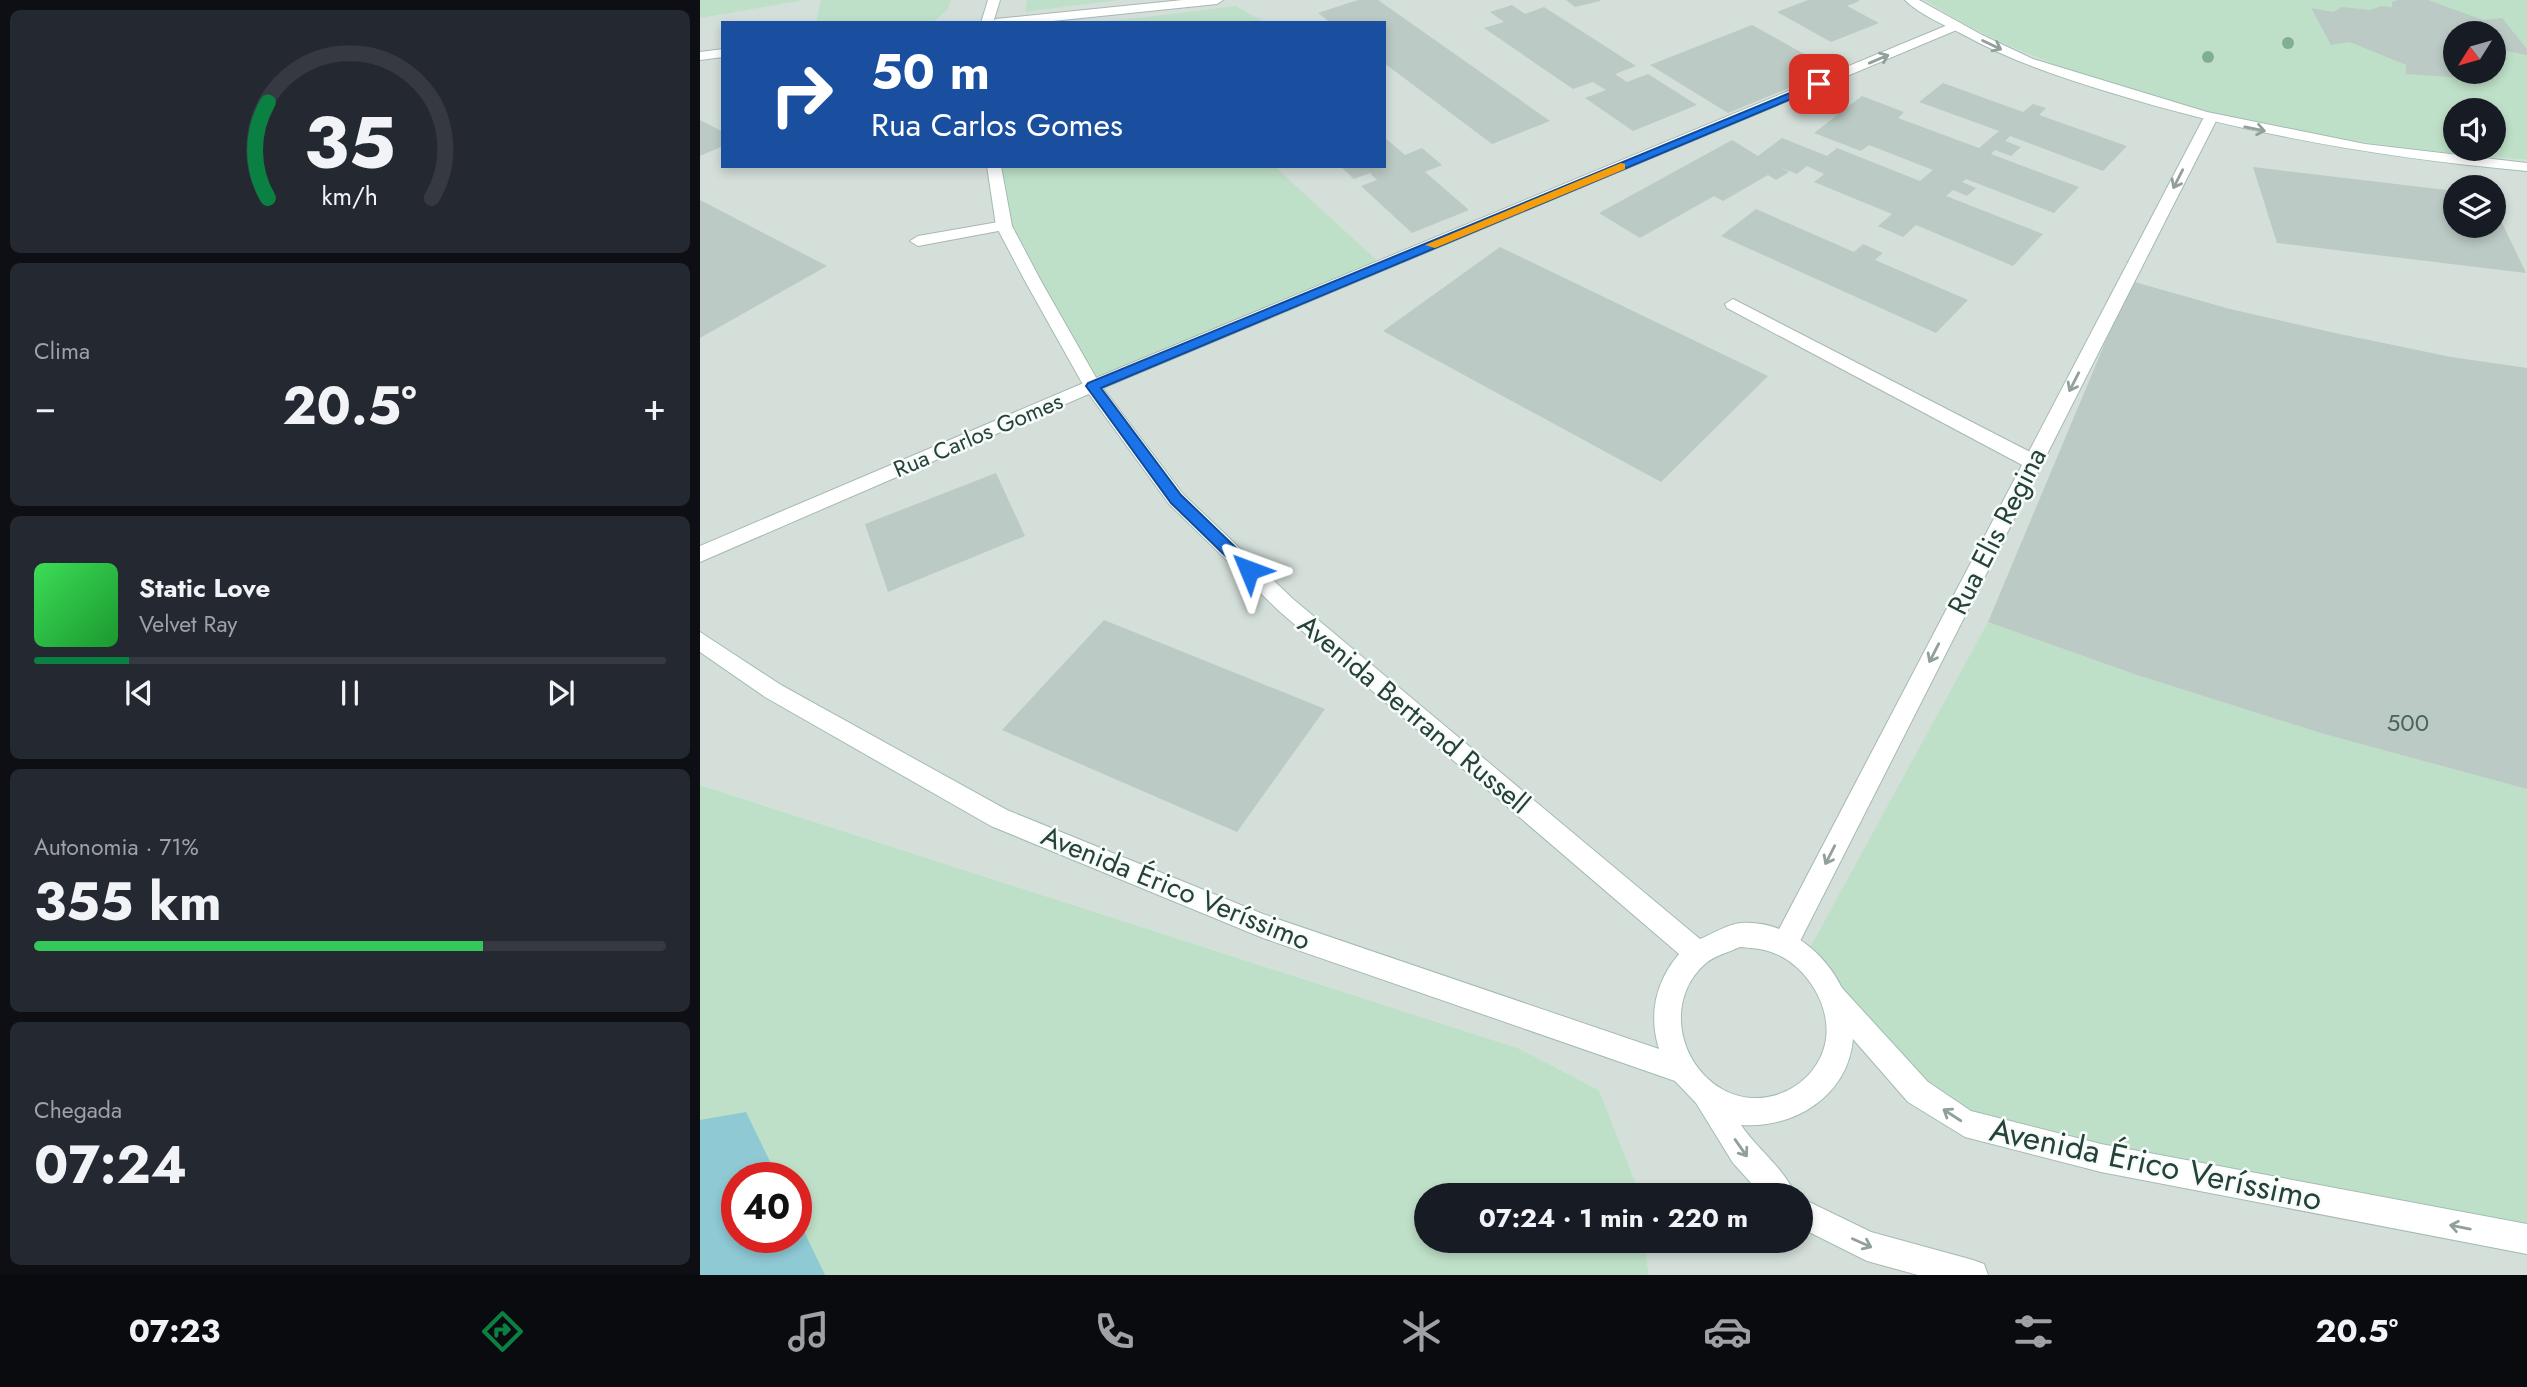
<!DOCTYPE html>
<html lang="pt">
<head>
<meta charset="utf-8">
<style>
  body { margin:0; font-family:Jost,sans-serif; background:#242831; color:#f1f3f6; height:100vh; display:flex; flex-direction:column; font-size:26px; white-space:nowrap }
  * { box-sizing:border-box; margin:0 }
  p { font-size:23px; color:#9ea1a6 }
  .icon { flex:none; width:38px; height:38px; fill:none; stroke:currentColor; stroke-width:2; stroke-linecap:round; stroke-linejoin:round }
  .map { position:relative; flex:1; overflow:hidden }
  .panel { display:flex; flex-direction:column; gap:10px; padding:10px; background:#0d0f14; width:700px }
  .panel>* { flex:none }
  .banner { position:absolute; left:21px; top:21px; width:665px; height:147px; border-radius:0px; box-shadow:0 4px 10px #0003; background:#1a4fa0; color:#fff; overflow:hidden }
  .needle { width:46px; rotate:233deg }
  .tools { position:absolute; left:1743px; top:21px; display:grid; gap:14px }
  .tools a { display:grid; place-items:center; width:63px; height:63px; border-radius:50%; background:#171b24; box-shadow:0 4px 10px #0003; font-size:35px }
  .speed { position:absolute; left:21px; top:1162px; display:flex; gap:14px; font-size:35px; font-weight:700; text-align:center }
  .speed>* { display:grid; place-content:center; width:91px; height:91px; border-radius:50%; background:#171b24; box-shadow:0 4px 10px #0003; line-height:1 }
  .speed .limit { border:10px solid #d22; background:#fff; color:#111 }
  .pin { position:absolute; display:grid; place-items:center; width:60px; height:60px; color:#fff; margin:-30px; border-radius:14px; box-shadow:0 4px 10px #0006 }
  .me { position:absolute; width:77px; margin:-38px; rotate:314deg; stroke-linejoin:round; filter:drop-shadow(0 0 5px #0008) }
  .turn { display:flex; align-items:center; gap:24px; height:147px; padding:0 35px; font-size:32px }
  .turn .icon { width:91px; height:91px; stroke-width:2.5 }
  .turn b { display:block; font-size:49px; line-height:60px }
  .big { font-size:52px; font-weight:700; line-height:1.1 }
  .panel .card { flex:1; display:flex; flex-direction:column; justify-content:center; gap:10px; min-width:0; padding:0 24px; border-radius:10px; background:#242831 }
  .panel .dial { align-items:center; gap:0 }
  .dial svg { height:182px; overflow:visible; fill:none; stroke:#363941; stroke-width:7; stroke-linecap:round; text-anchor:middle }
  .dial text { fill:#f1f3f6; stroke:none }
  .song { display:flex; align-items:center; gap:21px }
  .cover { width:84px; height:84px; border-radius:10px; background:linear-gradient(135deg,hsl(130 70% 55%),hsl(130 70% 35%)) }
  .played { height:7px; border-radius:4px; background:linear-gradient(90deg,#0b8043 15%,#363941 15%) }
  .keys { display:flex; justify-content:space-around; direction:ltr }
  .heat { display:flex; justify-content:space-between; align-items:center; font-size:38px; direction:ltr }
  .charge { height:10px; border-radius:5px; background:linear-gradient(90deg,#34c759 71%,#363941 0) }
  .trip { position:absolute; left:714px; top:1183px; width:399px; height:70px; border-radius:35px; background:#171b24; box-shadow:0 4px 10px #0003; font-weight:700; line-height:70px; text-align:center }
  .menu { display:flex; height:112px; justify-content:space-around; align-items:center; background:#090b0e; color:#9ea1a6 }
  .menu .icon { width:49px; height:49px }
  .menu .active { color:#0b8043 }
  .menu b { font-size:32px; color:#f1f3f6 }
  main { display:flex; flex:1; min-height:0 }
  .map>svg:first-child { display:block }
</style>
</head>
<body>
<main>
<section class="panel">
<div class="card dial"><svg viewBox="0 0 100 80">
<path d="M14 69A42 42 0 1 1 86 69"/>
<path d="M14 69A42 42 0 0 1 14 27" stroke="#0b8043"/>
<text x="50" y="56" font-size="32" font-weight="700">35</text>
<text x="50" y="72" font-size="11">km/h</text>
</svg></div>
<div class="card"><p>Clima</p>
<div class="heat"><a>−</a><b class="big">20.5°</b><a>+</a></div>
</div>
<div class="card">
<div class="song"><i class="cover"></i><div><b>Static Love</b><p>Velvet Ray</p></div></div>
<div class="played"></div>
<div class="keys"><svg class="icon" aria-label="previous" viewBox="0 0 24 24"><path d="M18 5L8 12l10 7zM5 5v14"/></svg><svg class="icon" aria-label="pause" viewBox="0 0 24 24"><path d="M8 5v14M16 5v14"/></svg><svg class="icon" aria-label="next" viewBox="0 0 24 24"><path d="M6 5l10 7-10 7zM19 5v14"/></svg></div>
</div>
<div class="card"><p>Autonomia · 71%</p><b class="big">355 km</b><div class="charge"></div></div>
<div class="card"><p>Chegada</p><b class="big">07:24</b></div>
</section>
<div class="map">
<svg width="1827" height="1275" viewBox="0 0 1827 1275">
  <rect width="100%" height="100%" fill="#e6efeb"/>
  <path fill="#d4dfda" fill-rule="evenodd" d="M0,0H1224L1254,17L1738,153L1827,160V1275H949L944,1241H1101V1195H939L937,1186L899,1090L818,1048L0,785ZM23,23H684V166H23ZM1755,187H1794V226H1755Z"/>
  <g fill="#bfe0c8" fill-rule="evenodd">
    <path d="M0,0H105L0,18Z"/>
    <path d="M121,0H251L248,9L232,23H116Z"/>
    <path d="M327,0H419L325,12Z"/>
    <path d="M1224,0H1827V160C1646,146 1466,116 1299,41C1273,30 1249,14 1224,0ZM1755,33H1794V72H1755ZM1755,110H1794V149H1755Z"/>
    <path d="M536,6L566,23H397Z"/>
    <path d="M298,166H574L682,265L392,386L304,226Z"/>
    <path d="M1288,622L1434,674L1624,734L1827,789V1238L1265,1123L1105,957Z"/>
    <path d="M0,785L818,1048L899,1090L937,1186L939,1195H726V1241H944L949,1275H0ZM37,1178H96V1237H37Z"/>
  </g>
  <path fill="#8ec9d4" d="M46,1112L78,1178H37V1237H96V1215L125,1275H0V1120Z"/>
  <g fill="#bbcac4">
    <path d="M658,0H678L850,121L792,144L684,63V23H631L618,13Z"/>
    <path d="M866,0H900V1L875,7Z"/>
    <path d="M1108,0H1157L1160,1L1147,6L1179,23L1131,42L1077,12Z"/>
    <path d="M1698,0H1728L1783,20L1802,18L1827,49V55L1806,51L1794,57V33H1755V72H1780L1794,80L1706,74V65L1650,42L1631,45L1611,8L1633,12L1642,7L1670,10L1681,6L1692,7V2Z"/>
    <path d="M812,5L825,14L844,7L936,66L915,74L927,82L948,74L997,105L933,131L885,98L906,90L893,82L873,89L784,28L804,22L790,12Z"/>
    <path d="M1052,25L1133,70L1028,113L950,65Z"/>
    <path d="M1243,83L1323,112L1333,104L1346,108L1339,115L1427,146L1403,171L1310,136L1305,141L1321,147L1311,156L1295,150L1291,154L1379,187L1354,213L1266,179L1262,182L1276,188L1267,196L1253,190L1246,196L1343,234L1313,266L1216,225L1203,237L1178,226L1192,214L1114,182L1124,174L1107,166L1097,174L1082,168L1089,172L1076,180L1068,175L1023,201L1014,196L940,238L899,213L1032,140L1058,156L1082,138L1127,156L1137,148L1220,181L1233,170L1169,145L1161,151L1114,133L1162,96L1204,112L1198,118L1279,148L1299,131L1219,102Z"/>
    <path d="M0,120L23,132V146L0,156Z"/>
    <path d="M684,137L705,155L722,148L742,165L725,172L769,210L712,233L661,186L677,180L670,173L654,179L640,166H684Z"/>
    <path d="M1553,167L1755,191V226H1794V206L1826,273L1577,243Z"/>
    <path d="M0,200L127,266L0,338Z"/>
    <path d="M1056,209L1154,252L1163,244L1183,253L1175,260L1268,300L1236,333L1021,236Z"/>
    <path d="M800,247L1068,376L961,482L683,331Z"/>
    <path d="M1431,281L1530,309L1635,333L1751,357L1827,368V789L1624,734L1434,674L1288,622Z"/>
    <path d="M296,473L325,536L188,592L165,524Z"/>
    <path d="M404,620L625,709L537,832L302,730Z"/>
  </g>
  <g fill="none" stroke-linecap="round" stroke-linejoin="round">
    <defs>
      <g id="lane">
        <path d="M304,221L312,226L309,229L218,246L210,241L218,236Z"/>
        <path d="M1033,299L1340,457L1342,462L1340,467H1326L1027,308L1025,304Z"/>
      </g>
      <g id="street">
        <path d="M483,0H523L517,4L333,23H290L296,19Z"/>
        <path d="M1255,22L1259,23V29L398,390L0,562V546L386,382Z"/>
        <path d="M23,49V57L0,60V52Z"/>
        <path d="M1510,115L1517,119L1094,953L1085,956L1076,953L1072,944L1076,935L1503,119Z"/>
      </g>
      <g id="secondary">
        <path d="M288,0H300L293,23H281Z"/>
        <path d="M1205,0H1219L1282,35L1333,59L1507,112L1665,144L1827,163V171C1686,158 1547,135 1412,93C1360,77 1311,61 1264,35C1245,25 1220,15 1205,0Z"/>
        <path d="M287,166H301L312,226L341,281L399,383L483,494L593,599L1000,939C1012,934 1028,924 1041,923C1085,920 1124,951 1142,988L1228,1082L1271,1111L1401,1144L1827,1224V1254L1401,1172L1265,1137L1208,1102L1153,1039C1148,1096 1094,1129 1041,1125C1057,1149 1085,1169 1095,1195H1062L1033,1163L996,1103L975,1081L563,938L291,826L65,697L0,652V632L81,685L307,810L563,914L959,1049C948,1014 956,981 979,954L579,611L469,504L386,390L325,281L296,226ZM1040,947C1050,948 1061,948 1071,952C1108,964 1137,1013 1123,1051C1109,1091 1059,1111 1022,1089C977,1063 965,998 1006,963C1014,956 1029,952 1040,947Z"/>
        <path d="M1101,1198L1171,1232L1273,1260L1284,1264L1288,1275H1218L1167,1261L1101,1228Z"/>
      </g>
    </defs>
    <use href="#lane" stroke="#a8b8b2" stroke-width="2"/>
    <use href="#street" stroke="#a8b8b2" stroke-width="2"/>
    <use href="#secondary" stroke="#a4bbb3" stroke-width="2"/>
    <use href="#lane" fill="#fff" fill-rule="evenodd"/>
    <use href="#street" fill="#fff" fill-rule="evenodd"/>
    <use href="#secondary" fill="#fff" fill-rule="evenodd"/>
  </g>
  <g fill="#80af93">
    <circle cx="1588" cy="43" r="6"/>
    <circle cx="1508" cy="57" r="6"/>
  </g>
  <defs><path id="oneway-shaft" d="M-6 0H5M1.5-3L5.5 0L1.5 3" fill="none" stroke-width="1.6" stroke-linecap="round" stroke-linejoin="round" transform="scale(1.75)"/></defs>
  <g stroke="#92a09c">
    <use href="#oneway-shaft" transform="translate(1292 45) rotate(26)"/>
    <use href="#oneway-shaft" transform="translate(1179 59) rotate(-23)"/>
    <use href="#oneway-shaft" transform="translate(1555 129) rotate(11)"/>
    <use href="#oneway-shaft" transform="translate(1478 179) rotate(117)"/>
    <use href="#oneway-shaft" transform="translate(1374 382) rotate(117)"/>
    <use href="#oneway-shaft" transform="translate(1234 653) rotate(117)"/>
    <use href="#oneway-shaft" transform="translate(1130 855) rotate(117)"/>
    <use href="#oneway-shaft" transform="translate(1252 1115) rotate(-147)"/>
    <use href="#oneway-shaft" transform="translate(1041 1148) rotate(55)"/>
    <use href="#oneway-shaft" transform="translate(1760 1227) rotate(-169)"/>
    <use href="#oneway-shaft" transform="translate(1162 1243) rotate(24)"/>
  </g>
  <path fill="#1a73e8" stroke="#114b97" stroke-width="2" d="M1119,81L1124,84L1122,86L401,388L481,495L555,566L557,570L555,574H544L471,503L386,386L388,383Z"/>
  <path fill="#f59e0b" d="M921,163L925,164V169L735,248L725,245Z"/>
  <g text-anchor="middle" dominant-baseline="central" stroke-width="5" stroke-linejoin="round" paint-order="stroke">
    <g font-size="23" fill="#24423a" stroke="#f7fbf9">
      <text transform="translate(278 435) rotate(-23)">Rua Carlos Gomes</text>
    </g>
    <g font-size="24" fill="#4a645c">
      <text x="1708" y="722">500</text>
    </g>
    <g font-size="28" fill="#24423a" stroke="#f7fbf9">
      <text transform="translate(1297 531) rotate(-63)">Rua Elis Regina</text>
      <text transform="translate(714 714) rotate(40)">Avenida Bertrand Russell</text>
      <text transform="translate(476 888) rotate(22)">Avenida Érico Veríssimo</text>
    </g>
    <g font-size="33" fill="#24423a" stroke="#f7fbf9">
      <text transform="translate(1456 1164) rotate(12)">Avenida Érico Veríssimo</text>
    </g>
  </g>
</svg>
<div class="tools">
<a><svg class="needle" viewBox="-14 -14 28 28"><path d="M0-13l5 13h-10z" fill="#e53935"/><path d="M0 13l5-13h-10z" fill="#9ea1a6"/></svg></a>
<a><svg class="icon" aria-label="sound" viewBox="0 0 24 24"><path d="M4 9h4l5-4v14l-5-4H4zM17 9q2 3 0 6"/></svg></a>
<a><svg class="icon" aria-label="layers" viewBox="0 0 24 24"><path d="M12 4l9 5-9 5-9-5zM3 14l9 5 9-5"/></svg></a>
</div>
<div class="speed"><div class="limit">40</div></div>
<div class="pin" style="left:1119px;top:84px;background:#d93025"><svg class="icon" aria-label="arrive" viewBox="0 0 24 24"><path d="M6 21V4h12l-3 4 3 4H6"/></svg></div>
<svg class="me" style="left:549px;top:570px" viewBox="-20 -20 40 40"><path d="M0-17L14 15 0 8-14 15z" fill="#1a73e8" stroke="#fff" stroke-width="4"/></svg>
<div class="trip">07:24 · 1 min · 220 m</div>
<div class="banner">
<div class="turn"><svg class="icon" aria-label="right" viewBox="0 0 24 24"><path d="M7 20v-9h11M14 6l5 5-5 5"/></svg><div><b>50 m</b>Rua Carlos Gomes</div></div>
</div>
</div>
</main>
<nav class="menu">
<b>07:23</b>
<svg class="icon active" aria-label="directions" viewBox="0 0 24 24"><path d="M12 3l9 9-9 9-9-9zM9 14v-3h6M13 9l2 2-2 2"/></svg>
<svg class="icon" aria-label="music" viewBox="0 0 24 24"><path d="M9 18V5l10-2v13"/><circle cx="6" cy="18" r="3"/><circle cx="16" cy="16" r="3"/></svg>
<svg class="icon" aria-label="phone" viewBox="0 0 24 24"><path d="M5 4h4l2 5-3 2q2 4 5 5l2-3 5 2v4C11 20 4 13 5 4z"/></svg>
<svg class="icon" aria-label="climate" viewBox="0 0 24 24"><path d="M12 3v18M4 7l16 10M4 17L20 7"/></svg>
<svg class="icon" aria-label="car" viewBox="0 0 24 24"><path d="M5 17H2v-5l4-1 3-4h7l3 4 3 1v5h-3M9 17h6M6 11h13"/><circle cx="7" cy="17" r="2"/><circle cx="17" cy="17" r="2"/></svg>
<svg class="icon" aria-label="filters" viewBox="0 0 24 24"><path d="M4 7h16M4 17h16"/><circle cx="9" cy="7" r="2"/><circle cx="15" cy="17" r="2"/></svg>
<b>20.5°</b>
</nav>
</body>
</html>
